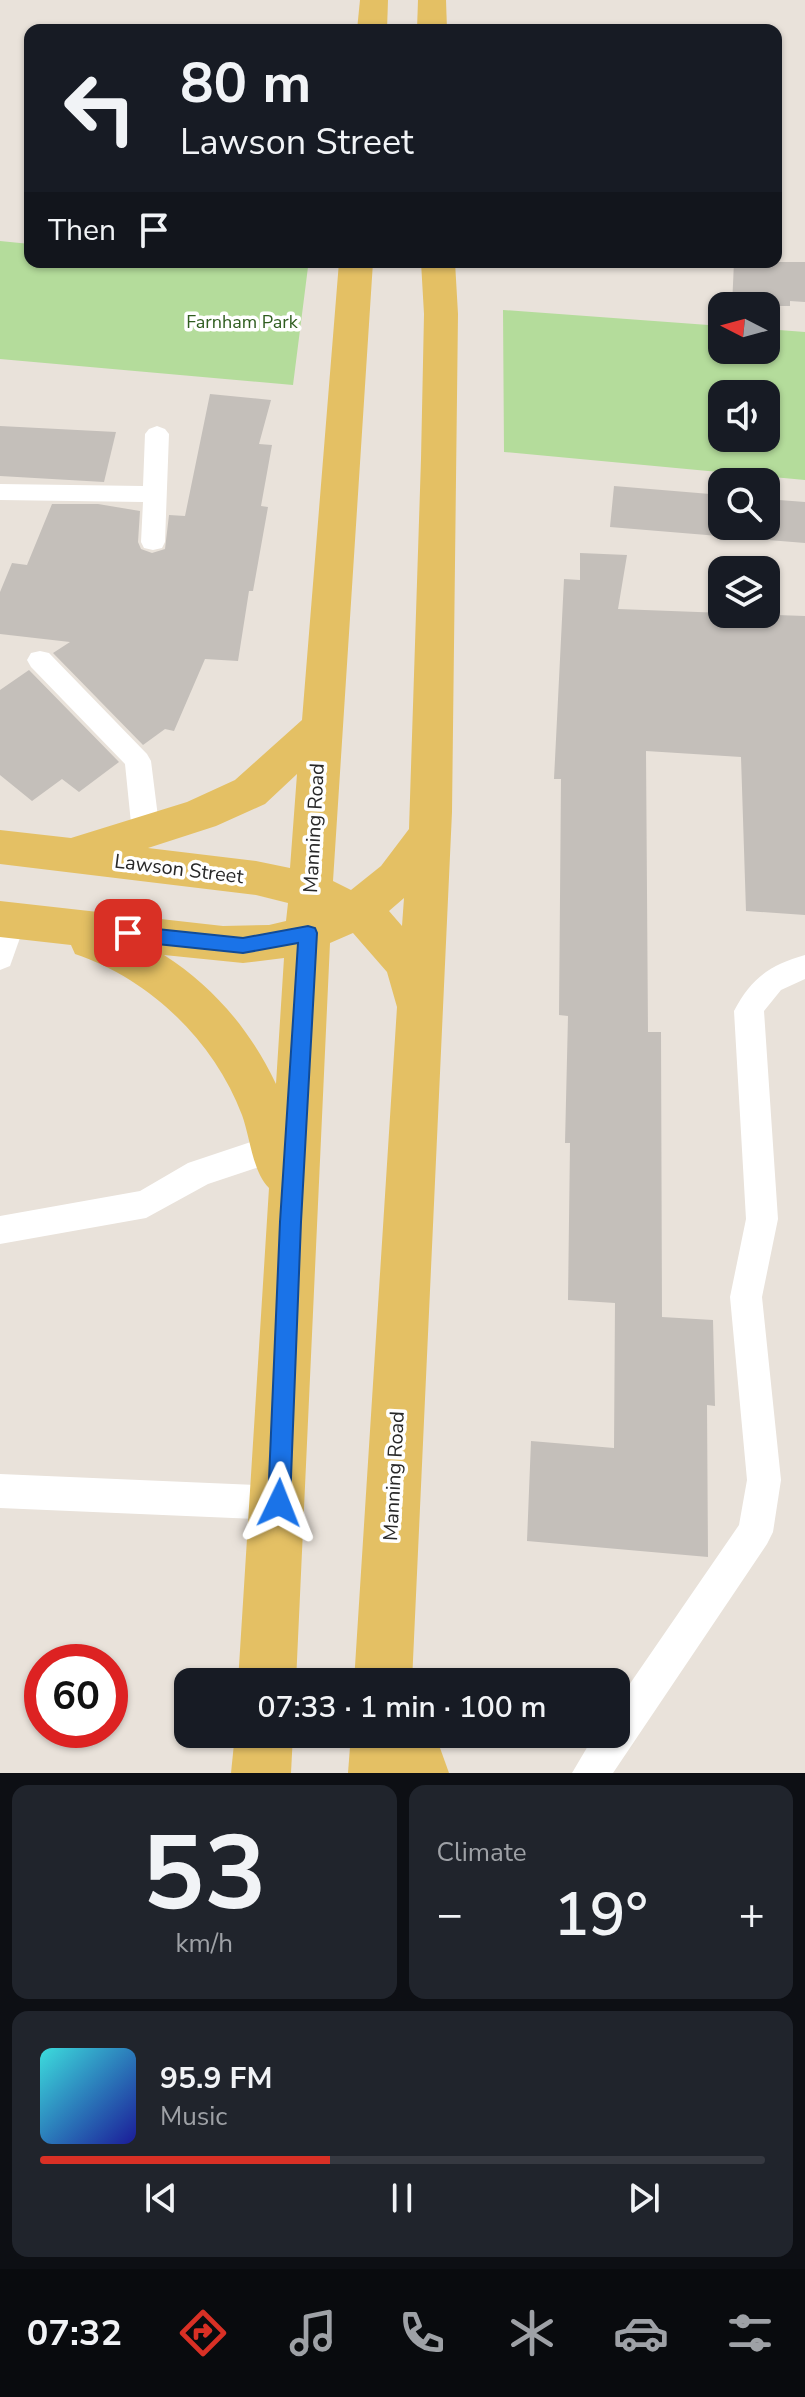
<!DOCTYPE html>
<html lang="en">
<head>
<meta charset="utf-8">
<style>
  body { margin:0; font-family:"Nunito Sans",sans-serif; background:#20242c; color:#f1f3f6; height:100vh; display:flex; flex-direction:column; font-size:30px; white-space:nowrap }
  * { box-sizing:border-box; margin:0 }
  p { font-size:26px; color:#9ea1a6 }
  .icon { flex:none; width:44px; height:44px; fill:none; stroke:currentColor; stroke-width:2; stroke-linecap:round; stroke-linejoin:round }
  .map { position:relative; height:1773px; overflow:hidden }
  .sheet { display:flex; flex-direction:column; gap:12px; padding:12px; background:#0d0f14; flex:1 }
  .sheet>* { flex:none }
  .banner { position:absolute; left:24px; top:24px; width:758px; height:244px; border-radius:16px; box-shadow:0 2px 6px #0004; background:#171b24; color:#f1f3f6; overflow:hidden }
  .needle { width:52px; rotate:276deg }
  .buttons { position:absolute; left:708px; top:292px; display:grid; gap:16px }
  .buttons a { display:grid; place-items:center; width:72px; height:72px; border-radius:16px; background:#171b24; box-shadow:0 2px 6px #0004; font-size:40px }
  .speed { position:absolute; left:24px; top:1644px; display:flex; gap:16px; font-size:40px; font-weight:700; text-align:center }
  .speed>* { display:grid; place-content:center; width:104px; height:104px; border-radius:50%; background:#171b24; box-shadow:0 2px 6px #0004; line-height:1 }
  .speed .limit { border:12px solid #d22; background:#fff; color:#111 }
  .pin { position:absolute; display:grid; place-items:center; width:68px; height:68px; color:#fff; margin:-34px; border-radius:16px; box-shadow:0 4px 12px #0006 }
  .me { position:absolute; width:88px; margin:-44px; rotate:2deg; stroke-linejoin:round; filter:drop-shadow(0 0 6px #0008) }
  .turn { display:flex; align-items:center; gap:28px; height:168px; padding:0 24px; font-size:36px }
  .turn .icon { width:104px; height:104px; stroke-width:2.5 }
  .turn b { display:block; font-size:56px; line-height:68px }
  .then { display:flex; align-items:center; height:76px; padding:0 24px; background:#0003; gap:16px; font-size:30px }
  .big { font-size:60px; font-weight:600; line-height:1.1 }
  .sheet .widget { flex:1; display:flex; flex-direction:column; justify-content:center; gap:12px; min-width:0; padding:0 28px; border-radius:16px; background:#20242c }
  .sheet .dial { align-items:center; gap:0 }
  .dial b { font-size:104px; line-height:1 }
  .song { display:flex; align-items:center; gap:24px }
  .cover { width:96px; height:96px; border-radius:12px; background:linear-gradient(135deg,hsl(180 70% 55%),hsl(240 70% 35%)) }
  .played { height:8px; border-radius:4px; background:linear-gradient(90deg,#d93025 40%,#363941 40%) }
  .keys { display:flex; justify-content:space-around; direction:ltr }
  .heat { display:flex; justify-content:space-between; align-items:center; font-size:44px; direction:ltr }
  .sheet .tiles { flex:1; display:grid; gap:12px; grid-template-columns:1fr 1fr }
  .widget:last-child { grid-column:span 2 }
  .trip { position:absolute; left:174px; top:1668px; width:456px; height:80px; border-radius:16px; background:#171b24; box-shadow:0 2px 6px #0004; font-weight:600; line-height:80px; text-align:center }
  .menu { display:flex; height:128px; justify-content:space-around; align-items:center; background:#090b0e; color:#9ea1a6 }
  .menu .icon { width:56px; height:56px }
  .menu .selected { color:#d93025 }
  .menu b { font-size:36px; color:#f1f3f6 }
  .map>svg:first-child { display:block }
</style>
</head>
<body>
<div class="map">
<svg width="805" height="1773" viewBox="0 0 805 1773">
  <rect width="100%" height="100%" fill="#e9e2da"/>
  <g fill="#b4dc9b" fill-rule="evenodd">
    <path d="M0,241L30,244V262H253L308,267L293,385L0,359Z"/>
    <path d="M503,310L722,326V350H766V329L805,332V480L504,452ZM722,394H766V438H722Z"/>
  </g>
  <g fill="#c4bfba">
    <path d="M734,262H805V302L790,301V306H732Z"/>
    <path d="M210,394L271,400L259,444L272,445L261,506L268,507L253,591H249L238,661L205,659L174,731L165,729L143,745L53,653L70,642L0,634V592L12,563L27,565L52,504H98L140,511L138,542L141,549L152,553L165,549L169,515L185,516Z"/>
    <path d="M0,426L116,432L104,482L0,476Z"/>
    <path d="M614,486L722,495V526H766V499L805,502V543L610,527Z"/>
    <path d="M580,553L627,555L618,609L805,616V915L746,911L741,757L646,751L648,1032H661L662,1317L713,1320L715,1406L707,1405L708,1557L527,1541L531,1441L614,1448L615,1303L568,1300L570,1143H565L568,1016L559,1015L561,779H554L564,579L580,580Z"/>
    <path d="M29,670L119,762L79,792L62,779L32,801L0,775V690Z"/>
  </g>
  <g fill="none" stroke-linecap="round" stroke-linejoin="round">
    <g fill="#fff" fill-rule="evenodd">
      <path d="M157,426L165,429L169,434L165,542L162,548L153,550L144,548L141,542L143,502L0,500V484L143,486L145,434L149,429Z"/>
      <path d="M40,651L49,653L147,754L151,761L160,833L156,841L146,844L136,841L132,833L125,764L31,667L27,660L31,653Z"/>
      <path d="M12,910L22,913L26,921L10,966L0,970V917Z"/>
      <path d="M805,955V979L781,990L764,1011L778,1219L762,1297L781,1480L773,1532L767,1544L613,1773H572L595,1734H616V1704L739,1525L747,1480L730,1297L746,1219L734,1011C751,978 770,965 805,955Z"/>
      <path d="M278,1133L289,1137L293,1147L289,1157L208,1184L146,1218L0,1244V1216L140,1191L188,1163Z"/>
      <path d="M0,1474L279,1486L291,1491L296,1503L291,1515L279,1520L0,1508Z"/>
    </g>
    <g fill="#e4c064" fill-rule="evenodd">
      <path d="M360,0H388L387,30H357Z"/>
      <path d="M418,0H446L447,30H417Z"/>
      <path d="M339,262H373L333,881L351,890L381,866L409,829L421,459L424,314L421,262H455L458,314L452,812L412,1682H354L397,1007L387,972L353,933L330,943L296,1682H238L269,1188C253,1173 250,1137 242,1115C214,1041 150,979 75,954L71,945L0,937V901L223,926L269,925L286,921L288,903L256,895L0,864V830L71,838L187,802L235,780L302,720ZM297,774L290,868L256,861L148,848L216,826L265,804ZM404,898L402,926L389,911ZM164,955L243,963L284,958L276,1084C251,1031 214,987 164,955Z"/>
      <path d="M235,1734H293L291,1773H231Z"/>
      <path d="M351,1734H435L449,1773H348Z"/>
    </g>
  </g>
  <path fill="#1a73e8" stroke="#114b97" stroke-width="2" d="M128,926L243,938L308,926L315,928L317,933L301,1222L290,1503L287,1511L279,1514L271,1511L268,1503L280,1222L298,943L243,953L128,941L121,939L118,933L121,928Z"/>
  <g text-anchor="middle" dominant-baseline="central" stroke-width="7" stroke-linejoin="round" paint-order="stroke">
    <g font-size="18" fill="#2f5d1f" stroke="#fff">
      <text x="242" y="322">Farnham Park</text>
    </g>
    <g font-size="20" fill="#282828" stroke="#fff">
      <text transform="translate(314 828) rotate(-87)">Manning Road</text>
      <text transform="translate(179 869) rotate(7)">Lawson Street</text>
      <text transform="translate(394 1476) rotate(-87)">Manning Road</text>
    </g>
  </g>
</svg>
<div class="buttons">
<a><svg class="needle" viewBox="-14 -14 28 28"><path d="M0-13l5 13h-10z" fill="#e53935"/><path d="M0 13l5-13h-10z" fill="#9ea1a6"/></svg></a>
<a><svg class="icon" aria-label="sound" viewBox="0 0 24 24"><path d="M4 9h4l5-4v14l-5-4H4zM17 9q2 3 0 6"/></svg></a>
<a><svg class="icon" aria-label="search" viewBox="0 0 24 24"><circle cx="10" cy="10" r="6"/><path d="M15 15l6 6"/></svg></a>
<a><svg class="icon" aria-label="layers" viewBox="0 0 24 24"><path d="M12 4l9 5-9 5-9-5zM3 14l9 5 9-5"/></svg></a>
</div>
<div class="speed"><div class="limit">60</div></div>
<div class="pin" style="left:128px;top:933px;background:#d93025"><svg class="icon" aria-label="arrive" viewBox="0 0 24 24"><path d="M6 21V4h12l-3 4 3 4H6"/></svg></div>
<svg class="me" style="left:279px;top:1503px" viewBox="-20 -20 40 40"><path d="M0-17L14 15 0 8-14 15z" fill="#1a73e8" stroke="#fff" stroke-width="4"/></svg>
<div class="trip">07:33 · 1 min · 100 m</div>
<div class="banner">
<div class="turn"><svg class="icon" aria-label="left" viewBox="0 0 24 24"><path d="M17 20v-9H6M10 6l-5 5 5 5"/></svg><div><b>80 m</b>Lawson Street</div></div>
<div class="then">Then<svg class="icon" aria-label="arrive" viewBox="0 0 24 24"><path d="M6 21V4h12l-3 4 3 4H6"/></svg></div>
</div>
</div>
<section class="sheet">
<div class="tiles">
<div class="widget dial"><b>53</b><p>km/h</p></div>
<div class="widget"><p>Climate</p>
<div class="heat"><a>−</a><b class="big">19°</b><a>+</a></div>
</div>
<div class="widget">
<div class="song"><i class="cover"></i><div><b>95.9 FM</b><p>Music</p></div></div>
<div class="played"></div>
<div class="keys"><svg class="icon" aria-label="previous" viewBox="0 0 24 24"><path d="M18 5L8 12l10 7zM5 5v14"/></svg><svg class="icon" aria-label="pause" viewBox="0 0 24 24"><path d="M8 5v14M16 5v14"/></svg><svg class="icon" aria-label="next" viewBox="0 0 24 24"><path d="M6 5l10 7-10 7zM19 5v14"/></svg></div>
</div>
</div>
</section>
<nav class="menu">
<b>07:32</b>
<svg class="icon selected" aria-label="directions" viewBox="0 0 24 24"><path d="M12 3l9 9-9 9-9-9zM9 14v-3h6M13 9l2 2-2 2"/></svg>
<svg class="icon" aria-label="music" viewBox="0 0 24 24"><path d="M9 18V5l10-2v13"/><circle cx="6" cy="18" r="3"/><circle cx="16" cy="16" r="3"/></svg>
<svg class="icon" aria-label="phone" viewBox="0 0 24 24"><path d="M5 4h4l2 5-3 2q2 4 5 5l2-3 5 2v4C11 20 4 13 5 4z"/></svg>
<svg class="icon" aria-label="climate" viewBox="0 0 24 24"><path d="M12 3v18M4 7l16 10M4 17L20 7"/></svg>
<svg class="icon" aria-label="car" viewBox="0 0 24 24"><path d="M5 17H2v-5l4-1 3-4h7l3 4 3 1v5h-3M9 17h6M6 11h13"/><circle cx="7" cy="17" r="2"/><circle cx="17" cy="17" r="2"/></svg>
<svg class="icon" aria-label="filters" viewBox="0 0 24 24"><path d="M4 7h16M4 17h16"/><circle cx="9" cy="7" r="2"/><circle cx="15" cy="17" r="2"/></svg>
</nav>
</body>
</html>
